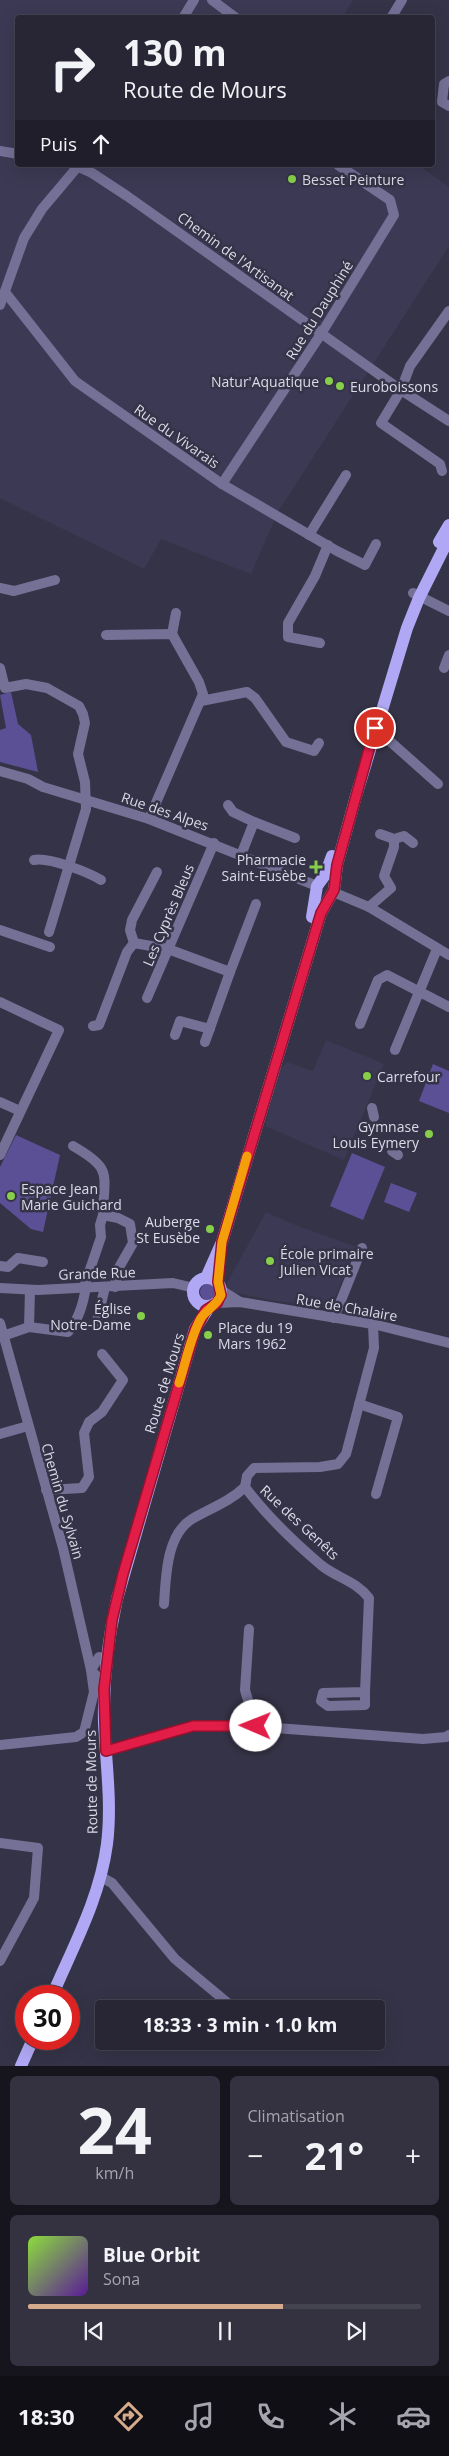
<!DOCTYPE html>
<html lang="fr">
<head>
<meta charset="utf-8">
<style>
  body { margin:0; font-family:"Open Sans",sans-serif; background:#343241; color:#f1f3f6; height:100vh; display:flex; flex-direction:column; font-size:19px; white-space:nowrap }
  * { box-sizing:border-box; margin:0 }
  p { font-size:16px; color:#a5a5ad }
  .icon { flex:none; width:28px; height:28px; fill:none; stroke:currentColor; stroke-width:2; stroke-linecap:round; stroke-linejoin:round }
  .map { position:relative; height:2066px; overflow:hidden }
  .drawer { display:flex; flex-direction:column; gap:10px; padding:10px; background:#16151d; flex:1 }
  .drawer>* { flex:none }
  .hud { position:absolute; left:15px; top:15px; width:420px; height:152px; border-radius:5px; box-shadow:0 5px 20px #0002,0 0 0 1px #444350; background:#282635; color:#f1f3f6; overflow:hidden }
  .speed { position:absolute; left:15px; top:1985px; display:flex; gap:10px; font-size:25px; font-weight:700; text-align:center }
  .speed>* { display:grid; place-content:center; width:65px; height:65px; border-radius:50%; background:#282635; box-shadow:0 5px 20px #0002,0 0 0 1px #444350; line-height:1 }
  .speed .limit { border:8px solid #d22; background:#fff; color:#111 }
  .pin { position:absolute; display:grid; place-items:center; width:42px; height:42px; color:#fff; margin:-21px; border:2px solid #fff; border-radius:50%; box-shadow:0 1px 5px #0007 }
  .me { position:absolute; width:55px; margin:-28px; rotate:271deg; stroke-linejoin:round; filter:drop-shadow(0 0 4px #0008) }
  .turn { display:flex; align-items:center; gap:18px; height:105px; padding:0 25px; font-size:22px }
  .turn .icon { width:65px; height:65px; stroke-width:2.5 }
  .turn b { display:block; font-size:35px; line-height:42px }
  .then { display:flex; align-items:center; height:48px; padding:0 25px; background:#0003; gap:10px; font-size:19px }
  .big { font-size:38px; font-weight:700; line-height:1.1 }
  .drawer .tile { flex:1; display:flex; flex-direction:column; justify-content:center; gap:8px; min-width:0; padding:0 18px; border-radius:8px; background:#343241 }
  .drawer .dial { align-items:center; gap:0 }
  .dial b { font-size:65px; line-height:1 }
  .song { display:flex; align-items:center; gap:15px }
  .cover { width:60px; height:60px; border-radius:8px; background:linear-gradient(135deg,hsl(90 70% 55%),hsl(270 70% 35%)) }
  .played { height:5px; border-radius:2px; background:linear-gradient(90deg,#d6ab8b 65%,#444350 65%) }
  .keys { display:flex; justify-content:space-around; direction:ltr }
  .heat { display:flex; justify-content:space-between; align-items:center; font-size:28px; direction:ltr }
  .drawer .tiles { flex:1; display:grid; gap:10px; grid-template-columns:1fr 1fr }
  .tile:last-child { grid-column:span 2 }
  .trip { position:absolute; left:95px; top:2000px; width:290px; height:50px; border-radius:5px; background:#282635; box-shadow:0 5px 20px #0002,0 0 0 1px #444350; font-weight:700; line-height:50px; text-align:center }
  .dock { display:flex; height:80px; justify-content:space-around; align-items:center; background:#100f15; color:#a5a5ad }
  .dock .icon { width:35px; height:35px }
  .dock .on { color:#d6ab8b }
  .dock b { font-size:22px; color:#f1f3f6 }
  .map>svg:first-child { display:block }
</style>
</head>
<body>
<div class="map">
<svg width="449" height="2066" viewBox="0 0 449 2066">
  <rect width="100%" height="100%" fill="#353347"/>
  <g fill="#3c3954">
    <path d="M0,0H353L343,17L18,18V165H418L449,187V246L278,512L251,574L161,539L144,569L0,498Z"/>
    <path d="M326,1040L384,1064L344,1160L265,1126L278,1072L287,1062L313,1071Z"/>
    <path d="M266,1212L290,1223L356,1247L331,1307L276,1301L232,1292L226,1285Z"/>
  </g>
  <g fill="#5b5095">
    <path d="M11,692L18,724L31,735L38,772L0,762V730L6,728L0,695Z"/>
    <path d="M433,1064L449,1071V1113L419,1101Z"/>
    <path d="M16,1135L60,1155L43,1232L31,1229L0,1203V1167Z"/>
    <path d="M352,1153L385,1167L363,1220L330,1206Z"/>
    <path d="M391,1183L417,1193L409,1212L384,1202Z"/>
    <circle cx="208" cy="1292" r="8"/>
  </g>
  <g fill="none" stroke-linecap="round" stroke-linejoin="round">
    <g stroke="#747096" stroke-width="10">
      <path d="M212,0L236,18"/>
      <path d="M183,18L194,0"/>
      <path d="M391,18L402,0"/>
      <path d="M449,81L444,84L442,102L449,106"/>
      <path d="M0,151L18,154"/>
      <path d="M74,165L92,173L127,196L401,390L449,421"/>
      <path d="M5,292L75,381L222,484L337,551L365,565L376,544"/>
      <path d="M0,305L24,238L42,209L79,165"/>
      <path d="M442,471L440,464L381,423L401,390L410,366L449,311"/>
      <path d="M222,484L321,334L394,215L390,200L338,165"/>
      <path d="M309,535L346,475"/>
      <path d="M0,588L14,591L55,580"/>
      <path d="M413,593L449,611"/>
      <path d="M172,634L176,613"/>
      <path d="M106,635L172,634L199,682L203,694L149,819"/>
      <path d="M320,643L288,637V623L315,576L328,545"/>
      <path d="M0,668L5,688L26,684L47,688L79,706L83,714L85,723L78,754L85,782L86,809L49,932"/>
      <path d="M444,668L449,655"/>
      <path d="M201,701L247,692L255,698L286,742L314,751L319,743"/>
      <path d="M375,728L438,784"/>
      <path d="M0,771L28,779L43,787L149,819L317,886"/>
      <path d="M228,805L233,812L254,822L241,855"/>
      <path d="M254,822L295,838"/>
      <path d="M380,834L394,839L404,836L413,843"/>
      <path d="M34,860C49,857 88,872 101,880"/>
      <path d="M333,892L369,907L449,955"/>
      <path d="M369,907L391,888L384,876L394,847V839"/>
      <path d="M0,930L50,947"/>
      <path d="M134,943L130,930L132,920L157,872"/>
      <path d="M147,998L214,843"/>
      <path d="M0,1002L59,1030L0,1155"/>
      <path d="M360,1024L378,980L387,975L449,1007"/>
      <path d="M93,1026L99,1025L127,952L134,943L168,949L230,972L256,904"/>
      <path d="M175,1035L180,1021L210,1029"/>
      <path d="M205,1042L230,972"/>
      <path d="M395,1050L437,949"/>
      <path d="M0,1102L20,1111"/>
      <path d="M372,1108L374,1117"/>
      <path d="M73,1146C113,1169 104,1173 103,1215"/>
      <path d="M392,1151L398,1155"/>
      <path d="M0,1266L8,1267L18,1258L43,1262"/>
      <path d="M84,1287L101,1237L100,1225L103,1215L118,1218L130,1224L133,1243L117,1271L115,1287"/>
      <path d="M0,1288L38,1290L173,1283L194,1288"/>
      <path d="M221,1290L240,1302"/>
      <path d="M217,1303L240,1302L373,1324L449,1343"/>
      <path d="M334,1318L362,1248"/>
      <path d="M0,1323L63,1548L91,1670L100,1680L105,1682"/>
      <path d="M96,1325L105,1287"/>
      <path d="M29,1327L68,1332C79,1319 83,1304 86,1287"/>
      <path d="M3,1336L29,1327L30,1290"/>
      <path d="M359,1404L398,1417L376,1494"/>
      <path d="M0,1434L28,1426"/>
      <path d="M46,1490L82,1488L89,1477L84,1433L89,1422L102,1412L123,1380L102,1354"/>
      <path d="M164,1604C166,1577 166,1535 192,1519C211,1508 229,1502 245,1487"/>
      <path d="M249,1629L245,1690L256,1727"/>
      <path d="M365,1692V1705L328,1706L321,1701L323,1693L365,1692L369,1598C356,1581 337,1578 321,1565C294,1542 266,1515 245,1487L247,1476L254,1468L320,1467L338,1464L346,1454L374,1348L373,1324"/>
      <path d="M0,1745L76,1737L84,1732L94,1692L91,1670L99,1657"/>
      <path d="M106,1751L193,1726H249L423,1739L446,1737L449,1735"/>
      <path d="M0,1843L38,1848L34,1898L0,1961"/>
      <path d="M101,1877L112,1883L175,1959L235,2009"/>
    </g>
    <g stroke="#b1a8f5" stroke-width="12">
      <path d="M439,542L449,525"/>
      <path d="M312,917L317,886L325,875L332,856"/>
      <path d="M206,1278L222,1242L321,913L334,890L337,865L356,796L407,628L419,598L449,538"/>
      <circle cx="207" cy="1292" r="14"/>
      <path d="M52,1996C73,1947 100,1898 107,1844C112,1804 106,1763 104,1723C103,1681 108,1639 117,1599L195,1329L210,1306"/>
      <path d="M21,2066L33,2039"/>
    </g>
  </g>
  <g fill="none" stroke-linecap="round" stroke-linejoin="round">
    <defs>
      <path id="route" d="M256,1726H193L106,1751L104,1689L112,1620L123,1574L195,1330L206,1310L217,1303L221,1295L218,1282L222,1242L321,913L334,890L337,865L375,728"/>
    </defs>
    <use href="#route" stroke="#92132f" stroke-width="12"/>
    <use href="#route" stroke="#e11d48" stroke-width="9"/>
    <path stroke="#f59e0b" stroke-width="9" d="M179,1383C186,1362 190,1338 201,1318C207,1309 217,1305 221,1295L218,1282L222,1242L247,1156"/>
  </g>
  <g fill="#87cf4a" stroke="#353347" stroke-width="2">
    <circle cx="292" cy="179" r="5"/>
    <circle cx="329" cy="381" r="5"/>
    <circle cx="340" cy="386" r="5"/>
    <path d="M313.5 859.5h5v5h5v5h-5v5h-5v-5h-5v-5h5z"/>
    <circle cx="367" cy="1076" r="5"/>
    <circle cx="429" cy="1134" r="5"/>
    <circle cx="11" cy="1196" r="5"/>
    <circle cx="210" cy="1229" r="5"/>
    <circle cx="270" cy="1261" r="5"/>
    <circle cx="141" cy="1316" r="5"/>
    <circle cx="208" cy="1335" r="5"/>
  </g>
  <g text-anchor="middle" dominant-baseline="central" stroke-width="5" stroke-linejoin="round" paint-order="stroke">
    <g font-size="14" fill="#dbdae7" stroke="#353347" text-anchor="start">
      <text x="302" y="179">Besset Peinture</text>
      <text x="319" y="381" text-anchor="end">Natur'Aquatique</text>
      <text x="350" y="386">Euroboissons</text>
      <text x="306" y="859" text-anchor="end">Pharmacie<tspan x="306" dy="16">Saint-Eusèbe</tspan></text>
      <text x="377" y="1076">Carrefour</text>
      <text x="419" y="1126" text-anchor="end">Gymnase<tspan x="419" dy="16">Louis Eymery</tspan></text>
      <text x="21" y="1188">Espace Jean<tspan x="21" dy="16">Marie Guichard</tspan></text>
      <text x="200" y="1221" text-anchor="end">Auberge<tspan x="200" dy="16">St Eusèbe</tspan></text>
      <text x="280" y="1253">École primaire<tspan x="280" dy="16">Julien Vicat</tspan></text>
      <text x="131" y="1308" text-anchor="end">Église<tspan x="131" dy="16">Notre-Dame</tspan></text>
      <text x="218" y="1327">Place du 19<tspan x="218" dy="16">Mars 1962</tspan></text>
    </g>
    <g font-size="14" fill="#dbdae7" stroke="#353347">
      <text transform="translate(236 256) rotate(36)">Chemin de l'Artisanat</text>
      <text transform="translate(319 310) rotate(-58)">Rue du Dauphiné</text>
      <text transform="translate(177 436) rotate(35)">Rue du Vivarais</text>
      <text transform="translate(165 811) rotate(19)">Rue des Alpes</text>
      <text transform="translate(168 915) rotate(-67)">Les Cyprès Bleus</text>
      <text transform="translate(97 1273) rotate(-2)">Grande Rue</text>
      <text transform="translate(347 1307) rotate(10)">Rue de Chalaire</text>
      <text transform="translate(164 1383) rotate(-73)">Route de Mours</text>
      <text transform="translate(63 1501) rotate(74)">Chemin du Sylvain</text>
      <text transform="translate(300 1522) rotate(43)">Rue des Genêts</text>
      <text transform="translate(91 1782) rotate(-91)">Route de Mours</text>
    </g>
  </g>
</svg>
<div class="speed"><div class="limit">30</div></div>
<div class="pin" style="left:375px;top:728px;background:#d93025"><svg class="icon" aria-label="arrive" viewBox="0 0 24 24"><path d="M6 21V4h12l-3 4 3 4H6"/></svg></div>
<svg class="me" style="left:256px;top:1726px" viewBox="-20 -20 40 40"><circle r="19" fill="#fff"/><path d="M0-13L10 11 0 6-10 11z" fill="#e11d48"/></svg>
<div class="trip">18:33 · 3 min · 1.0 km</div>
<div class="hud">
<div class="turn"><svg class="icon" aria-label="right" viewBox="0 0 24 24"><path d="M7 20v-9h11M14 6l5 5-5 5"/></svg><div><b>130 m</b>Route de Mours</div></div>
<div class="then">Puis<svg class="icon" aria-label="ahead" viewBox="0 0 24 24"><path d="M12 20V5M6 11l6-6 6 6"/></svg></div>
</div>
</div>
<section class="drawer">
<div class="tiles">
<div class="tile dial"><b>24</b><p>km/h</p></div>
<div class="tile"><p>Climatisation</p>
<div class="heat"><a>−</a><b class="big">21°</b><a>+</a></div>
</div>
<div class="tile">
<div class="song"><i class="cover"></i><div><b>Blue Orbit</b><p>Sona</p></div></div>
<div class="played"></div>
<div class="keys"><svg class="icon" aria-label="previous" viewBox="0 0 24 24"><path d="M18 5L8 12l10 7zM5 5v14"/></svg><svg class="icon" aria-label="pause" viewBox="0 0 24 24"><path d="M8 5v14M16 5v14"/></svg><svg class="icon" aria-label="next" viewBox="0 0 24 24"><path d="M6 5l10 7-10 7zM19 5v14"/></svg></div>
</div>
</div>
</section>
<nav class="dock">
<b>18:30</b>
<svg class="icon on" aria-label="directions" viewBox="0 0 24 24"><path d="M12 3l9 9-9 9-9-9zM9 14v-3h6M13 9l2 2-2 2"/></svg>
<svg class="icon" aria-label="music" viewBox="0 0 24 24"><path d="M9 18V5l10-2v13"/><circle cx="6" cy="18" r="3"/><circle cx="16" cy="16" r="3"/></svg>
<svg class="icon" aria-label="phone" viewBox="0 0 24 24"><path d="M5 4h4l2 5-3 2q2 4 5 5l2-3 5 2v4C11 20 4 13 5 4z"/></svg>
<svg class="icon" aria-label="climate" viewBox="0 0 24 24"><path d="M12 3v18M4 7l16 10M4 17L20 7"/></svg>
<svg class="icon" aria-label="car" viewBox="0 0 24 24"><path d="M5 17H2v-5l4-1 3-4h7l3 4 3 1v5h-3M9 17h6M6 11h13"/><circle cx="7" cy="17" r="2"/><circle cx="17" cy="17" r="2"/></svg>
</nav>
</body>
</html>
